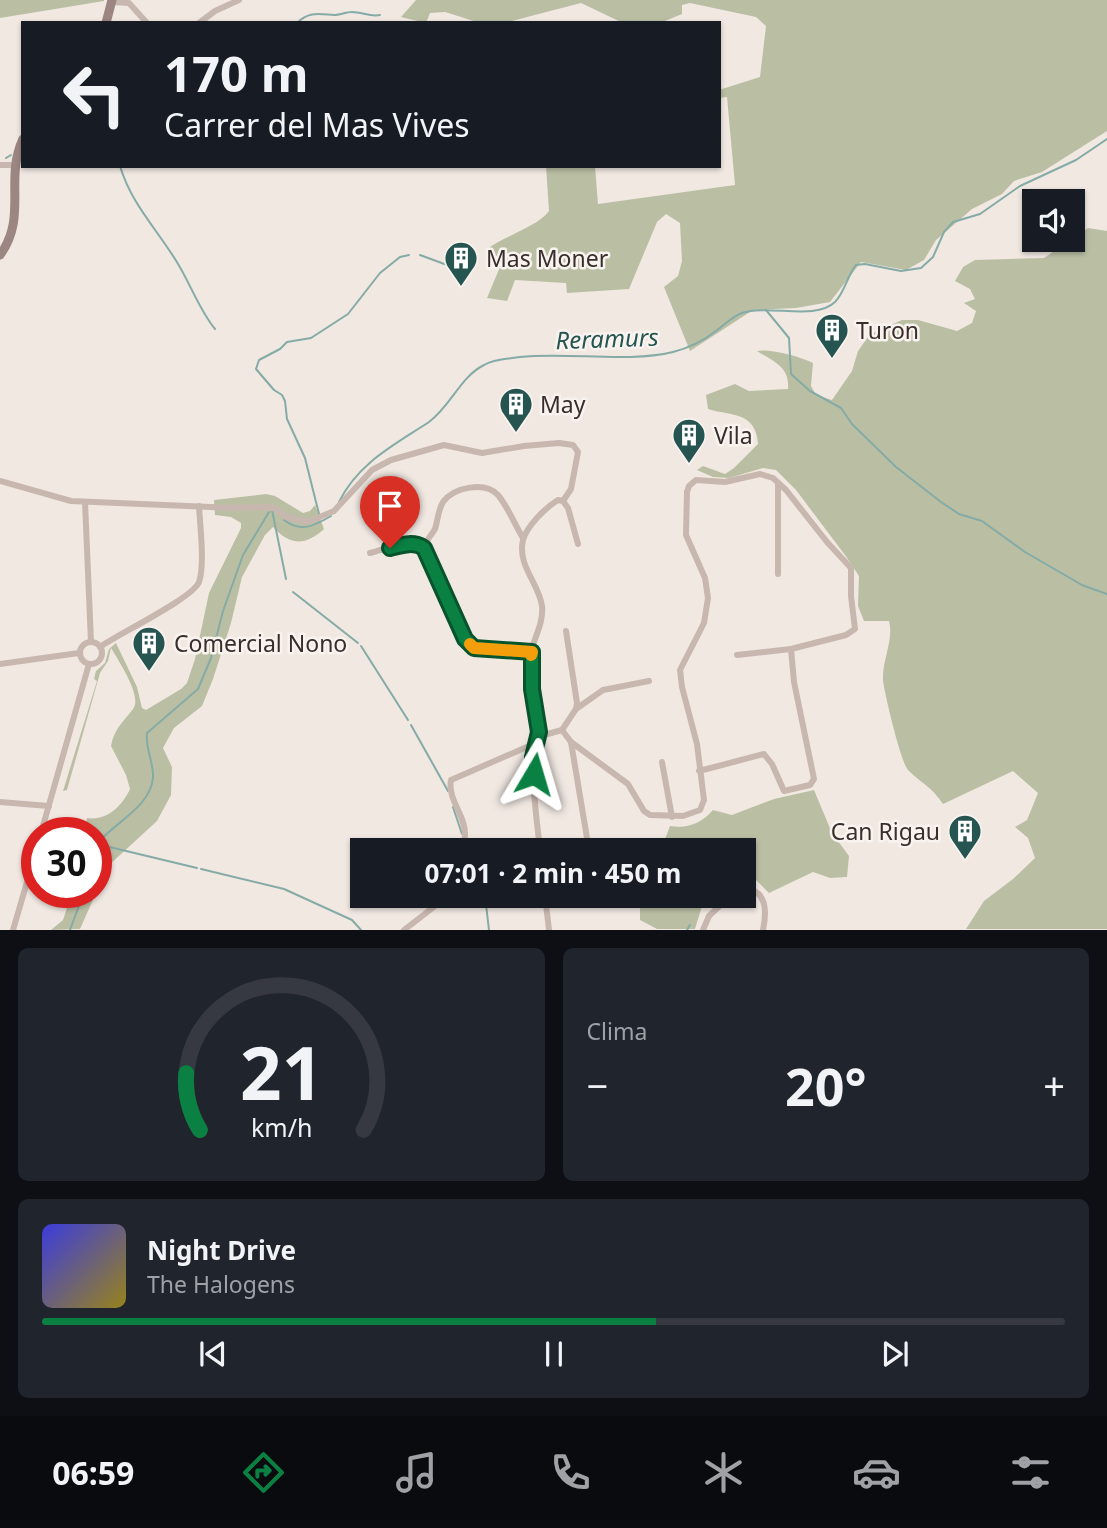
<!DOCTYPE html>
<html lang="es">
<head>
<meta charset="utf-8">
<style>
  body { margin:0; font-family:"Noto Sans",sans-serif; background:#20242c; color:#f1f3f6; height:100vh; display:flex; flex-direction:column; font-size:26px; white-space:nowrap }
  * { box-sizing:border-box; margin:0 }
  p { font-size:23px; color:#9ea1a6 }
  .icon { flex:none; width:38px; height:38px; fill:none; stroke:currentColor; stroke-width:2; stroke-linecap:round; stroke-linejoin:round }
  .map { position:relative; height:930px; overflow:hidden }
  .panel { display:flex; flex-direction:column; gap:18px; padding:18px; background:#0d0f14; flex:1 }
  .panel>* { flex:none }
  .banner { position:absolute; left:21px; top:21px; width:700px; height:147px; border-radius:0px; box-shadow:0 2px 5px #0004; background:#171b24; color:#f1f3f6; overflow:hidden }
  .fabs { position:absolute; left:1022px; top:189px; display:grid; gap:14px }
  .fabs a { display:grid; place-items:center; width:63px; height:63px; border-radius:0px; background:#171b24; box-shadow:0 2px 5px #0004; font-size:35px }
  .speed { position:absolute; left:21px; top:817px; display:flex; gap:14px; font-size:35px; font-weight:700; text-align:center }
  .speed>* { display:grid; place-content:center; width:91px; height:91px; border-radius:50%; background:#171b24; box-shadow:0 2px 5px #0004; line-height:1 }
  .speed .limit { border:10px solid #d22; background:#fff; color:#111 }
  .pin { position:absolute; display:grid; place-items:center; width:60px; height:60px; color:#fff; margin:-72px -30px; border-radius:50% 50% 50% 0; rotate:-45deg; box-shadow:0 0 7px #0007 }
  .pin .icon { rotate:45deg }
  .me { position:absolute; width:77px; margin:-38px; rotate:7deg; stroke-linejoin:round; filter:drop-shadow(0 0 5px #0008) }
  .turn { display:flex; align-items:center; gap:24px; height:147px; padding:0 28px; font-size:32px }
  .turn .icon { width:91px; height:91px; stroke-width:2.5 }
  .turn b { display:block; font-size:49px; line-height:60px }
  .big { font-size:52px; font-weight:700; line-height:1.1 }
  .panel .widget { flex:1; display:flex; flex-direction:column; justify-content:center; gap:10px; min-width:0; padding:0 24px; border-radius:10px; background:#20242c }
  .panel .dial { align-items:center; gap:0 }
  .dial svg { height:182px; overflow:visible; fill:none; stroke:#363941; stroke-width:7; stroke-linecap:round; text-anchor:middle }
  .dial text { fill:#f1f3f6; stroke:none }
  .song { display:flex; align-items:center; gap:21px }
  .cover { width:84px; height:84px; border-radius:10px; background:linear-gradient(135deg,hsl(240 70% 55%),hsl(50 70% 35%)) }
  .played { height:7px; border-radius:4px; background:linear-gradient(90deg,#0b8043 60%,#363941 60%) }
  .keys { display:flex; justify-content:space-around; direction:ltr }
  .heat { display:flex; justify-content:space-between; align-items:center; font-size:38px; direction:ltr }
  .panel .tiles { flex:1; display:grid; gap:18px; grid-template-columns:1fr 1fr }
  .widget:last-child { grid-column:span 2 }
  .trip { position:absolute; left:350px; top:838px; width:406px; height:70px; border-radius:0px; background:#171b24; box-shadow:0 2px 5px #0004; font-weight:700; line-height:70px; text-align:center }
  .menu { display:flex; height:112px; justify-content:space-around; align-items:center; background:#090b0e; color:#9ea1a6 }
  .menu .icon { width:49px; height:49px }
  .menu .selected { color:#0b8043 }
  .menu b { font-size:32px; color:#f1f3f6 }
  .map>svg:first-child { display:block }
</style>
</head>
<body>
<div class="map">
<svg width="1107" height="930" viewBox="0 0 1107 930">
  <rect width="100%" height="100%" fill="#f1e8e2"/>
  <g fill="#babfa4">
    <path d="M0,0H104V1L0,18Z"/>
    <path d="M416,0H1107V131L1042,172L1014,181L1002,194L972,209L936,240L924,260L906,270L861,262L830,302L796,308L753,310L690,351L664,287L678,276L682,261L680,223L666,214L657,222L629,289L567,293L566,283L515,280L507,301L487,298L500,267L487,249C506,235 537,227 549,211L546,166H595L598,204L735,185L727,97L719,98V90L760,77L766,26L756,17L690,3L682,5V14L660,23H623L581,3L504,23H480L445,12L430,13L426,23L401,17Z"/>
    <path d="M1088,228L1107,231V929H966L984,901L1013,879L1035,858L1028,838L1015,827L1027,820L1038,793L1013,771L943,804C931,786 922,784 908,770C901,763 884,692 883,680C882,660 894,640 889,621H864L858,606L859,576L845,555L796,490L776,470L763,468L729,478L713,477L697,470L703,466L725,474L734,468L758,444C756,411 730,416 708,409L706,395L735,384L749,391L788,389C790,367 774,362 757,351C769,348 802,357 813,363L811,386L816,395L832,400L852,371L858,351L870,334L902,320H918L957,331L972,323L976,311L964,303L975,299L970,289L955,281L963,267L975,260L1044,258Z"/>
    <path d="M266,494L275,496L303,513L310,511L315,505L324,529C305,546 291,546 273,527L265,535L242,577L231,623L213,679L202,706L174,728L163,748L172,767L171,795L157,821L108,866L80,929L51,930L63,920L72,893L96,892V833H84L87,818C107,821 122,806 130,789L126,775L111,746C114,729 123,722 133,709C143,697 118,660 111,648L108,661L100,673L67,790L63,791L97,681L94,679L96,671L105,663L109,649L116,643L137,687L142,708L146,710L181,689L187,683L195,659L209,593L241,528V523L231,517L215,515L214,500Z"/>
    <path d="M814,790L832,833L849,856L847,877L830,878L813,872L769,893L756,880L744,877V850H661L670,826C687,829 702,823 713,810L732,815L774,799Z"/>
    <path d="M653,896H712L702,906L695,929H657L640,920V908L650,907Z"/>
  </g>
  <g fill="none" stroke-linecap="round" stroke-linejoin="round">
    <g stroke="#85aba6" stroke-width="2">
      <path d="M297,23C309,11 319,14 334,15C340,15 346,12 352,12C362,12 370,17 380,15"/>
      <path d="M6,158L11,155"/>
      <path d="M120,166C131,203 155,227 175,259C190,282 198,308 215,329"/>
      <path d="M420,255L447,265H465"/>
      <path d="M766,310L789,338L791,374L810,391L841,408L852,424L896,467L941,502L959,514L982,521L1025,552L1082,585L1107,594"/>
      <path d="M339,502C358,463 394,445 429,422C451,406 460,377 484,365C494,359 508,359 520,357C569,352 627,363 673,352C689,348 703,341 716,331C724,325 733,316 742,313C769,304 815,321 835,302C845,292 847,276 856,265L865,264L901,271L921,268L933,257L944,232L953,222L980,214L1020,186L1076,160L1107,139"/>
      <path d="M272,510L286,579"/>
      <path d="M319,514L305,458L287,419L285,401L282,395L274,390L256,369L259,360L280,349L287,342L311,338L348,314L380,273L400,257L409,255"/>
      <path d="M284,520C301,533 314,526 331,516"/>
      <path d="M293,592L358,643"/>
      <path d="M361,646L408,720"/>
      <path d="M411,725L448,791"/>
      <path d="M453,807L462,834"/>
      <path d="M97,844L197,868"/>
      <path d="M465,844L467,850"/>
      <path d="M96,845C113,823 150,808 153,778C154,763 145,748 147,733L198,689L211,658L223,611L243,555L269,512"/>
      <path d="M201,869L284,889L352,920L361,930"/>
      <path d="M485,896L489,930"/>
      <path d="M444,903L455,896"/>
      <path d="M70,930L84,892"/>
      <path d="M687,930L690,925"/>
    </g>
    <g stroke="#c8b7af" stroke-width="6">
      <path d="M112,2L129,3L147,23"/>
      <path d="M199,23L215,11L239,0"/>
      <path d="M0,165H15"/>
      <path d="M0,481L71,501L234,508L269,507L276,509L286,517L308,522L334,511L372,470L391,460L444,445L482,453L524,446L559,443L573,445L578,452L571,489L563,501L558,500C545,508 527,526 523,540C517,566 539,583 542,606C544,625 532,640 530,658C527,684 540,708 539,733C539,742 533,750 533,759C532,790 537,820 540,850"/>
      <path d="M778,483V574"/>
      <path d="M563,501L568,508L578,544"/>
      <path d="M85,502L91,642"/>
      <path d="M523,538C515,525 508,507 498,495C485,481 454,487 443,502C438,510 438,520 435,529C431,536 426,540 424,548L465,639L474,647L532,652"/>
      <path d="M370,553C386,549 409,538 424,548"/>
      <circle cx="91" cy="653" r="11"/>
      <path d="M100,647C120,633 193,598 199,582C205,565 200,525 199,506"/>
      <path d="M737,655L791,649"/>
      <path d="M0,664L79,653"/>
      <path d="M576,709L603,690L649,681"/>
      <path d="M562,730L576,709L577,703L566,631"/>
      <path d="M571,742L628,784L644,811L650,815L683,816L700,810L704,800L697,744L682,687L680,670L704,623L708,598L705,578L686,535L687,492L689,486L696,480L725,482L760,474L773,478L786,490L827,542L851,568V596L855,629L846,635L791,649L794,682L814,779L810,785L784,791L772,764L764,754L699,771"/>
      <path d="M662,762L672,817"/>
      <path d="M0,802L49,806"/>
      <path d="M41,833L89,664"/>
      <path d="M463,850C461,843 465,842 465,835C466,816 447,799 451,780L529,746L544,735L562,730L571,742L589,850"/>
      <path d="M744,888C767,890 767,911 763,930"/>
      <path d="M545,896L549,930"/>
      <path d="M13,930L37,848"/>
      <path d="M404,930L448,896"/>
      <path d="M703,930L709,916L730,896"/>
    </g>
    <g stroke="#9c8681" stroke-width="9">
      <path d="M106,23L112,0"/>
      <path d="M0,255C28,217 4,179 23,139"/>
    </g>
  </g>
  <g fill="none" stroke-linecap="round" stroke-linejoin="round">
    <defs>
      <path id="route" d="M390,548C402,545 413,541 424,548L465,639L474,648L532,652V689L539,732L533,757L534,774"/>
    </defs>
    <use href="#route" stroke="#07532c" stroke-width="18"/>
    <use href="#route" stroke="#0b8043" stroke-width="12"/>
    <path stroke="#f59e0b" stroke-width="12" d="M470,644L474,648L532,652L531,655"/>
  </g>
  <defs>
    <symbol id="building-pin" viewBox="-11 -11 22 30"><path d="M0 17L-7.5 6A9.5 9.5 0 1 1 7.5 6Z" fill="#265551" stroke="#f9f3ef"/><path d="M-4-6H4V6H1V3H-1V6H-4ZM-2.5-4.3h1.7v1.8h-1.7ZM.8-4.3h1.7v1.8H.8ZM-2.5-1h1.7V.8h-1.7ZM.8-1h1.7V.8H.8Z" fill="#fff"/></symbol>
  </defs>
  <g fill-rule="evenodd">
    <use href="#building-pin" x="442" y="239" width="38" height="52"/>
    <use href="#building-pin" x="813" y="311" width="38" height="52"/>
    <use href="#building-pin" x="497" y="385" width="38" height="52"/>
    <use href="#building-pin" x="670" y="416" width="38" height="52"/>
    <use href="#building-pin" x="130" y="624" width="38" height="52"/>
    <use href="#building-pin" x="946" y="812" width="38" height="52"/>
  </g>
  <g text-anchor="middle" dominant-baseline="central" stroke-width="5" stroke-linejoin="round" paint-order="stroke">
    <g font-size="23" fill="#382e2c" stroke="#f9f3ef" text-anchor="start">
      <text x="486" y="258">Mas Moner</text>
      <text x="856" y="330">Turon</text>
      <text x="540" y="404">May</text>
      <text x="714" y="435">Vila</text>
      <text x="174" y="643">Comercial Nono</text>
      <text x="940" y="831" text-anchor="end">Can Rigau</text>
    </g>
    <g font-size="24" font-style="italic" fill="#265551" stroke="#f9f3ef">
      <text transform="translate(607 338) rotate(-2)">Reramurs</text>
    </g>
  </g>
</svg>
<div class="fabs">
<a><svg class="icon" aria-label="sound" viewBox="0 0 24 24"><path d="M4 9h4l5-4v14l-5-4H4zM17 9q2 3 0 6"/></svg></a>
</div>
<div class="speed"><div class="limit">30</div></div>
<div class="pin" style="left:390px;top:548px;background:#d93025"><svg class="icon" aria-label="arrive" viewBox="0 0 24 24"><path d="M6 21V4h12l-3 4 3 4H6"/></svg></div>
<svg class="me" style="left:534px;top:774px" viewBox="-20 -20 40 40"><path d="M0-17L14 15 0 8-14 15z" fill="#0b8043" stroke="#fff" stroke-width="4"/></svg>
<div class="trip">07:01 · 2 min · 450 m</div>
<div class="banner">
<div class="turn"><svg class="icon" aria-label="left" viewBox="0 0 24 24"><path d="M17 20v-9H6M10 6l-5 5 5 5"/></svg><div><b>170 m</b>Carrer del Mas Vives</div></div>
</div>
</div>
<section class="panel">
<div class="tiles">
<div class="widget dial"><svg viewBox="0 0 100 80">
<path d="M14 69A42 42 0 1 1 86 69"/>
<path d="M14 69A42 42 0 0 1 8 44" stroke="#0b8043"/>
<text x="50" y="56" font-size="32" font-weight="700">21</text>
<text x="50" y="72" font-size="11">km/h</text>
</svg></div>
<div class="widget"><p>Clima</p>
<div class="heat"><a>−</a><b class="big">20°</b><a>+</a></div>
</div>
<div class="widget">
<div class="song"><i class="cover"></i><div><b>Night Drive</b><p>The Halogens</p></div></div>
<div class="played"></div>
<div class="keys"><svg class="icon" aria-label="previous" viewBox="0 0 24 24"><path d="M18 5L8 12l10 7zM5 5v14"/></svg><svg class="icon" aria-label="pause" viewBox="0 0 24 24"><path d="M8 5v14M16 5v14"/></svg><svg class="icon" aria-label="next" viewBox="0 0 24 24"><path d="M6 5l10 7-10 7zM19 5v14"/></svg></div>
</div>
</div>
</section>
<nav class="menu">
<b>06:59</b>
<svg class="icon selected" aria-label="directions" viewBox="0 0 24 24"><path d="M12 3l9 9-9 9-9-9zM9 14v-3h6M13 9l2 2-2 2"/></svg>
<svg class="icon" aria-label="music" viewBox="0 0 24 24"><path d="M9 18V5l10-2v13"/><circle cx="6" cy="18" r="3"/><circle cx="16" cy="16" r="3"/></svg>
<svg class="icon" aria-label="phone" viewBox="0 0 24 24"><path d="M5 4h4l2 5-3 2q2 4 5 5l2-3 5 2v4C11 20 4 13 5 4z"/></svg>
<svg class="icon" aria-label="climate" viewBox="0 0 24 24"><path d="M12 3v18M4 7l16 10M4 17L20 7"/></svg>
<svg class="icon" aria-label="car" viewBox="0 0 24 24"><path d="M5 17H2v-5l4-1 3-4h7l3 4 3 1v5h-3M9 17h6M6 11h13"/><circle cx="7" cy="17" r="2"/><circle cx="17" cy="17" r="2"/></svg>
<svg class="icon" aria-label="filters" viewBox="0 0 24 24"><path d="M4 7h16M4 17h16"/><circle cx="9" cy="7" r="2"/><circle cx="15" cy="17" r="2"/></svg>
</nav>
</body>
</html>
